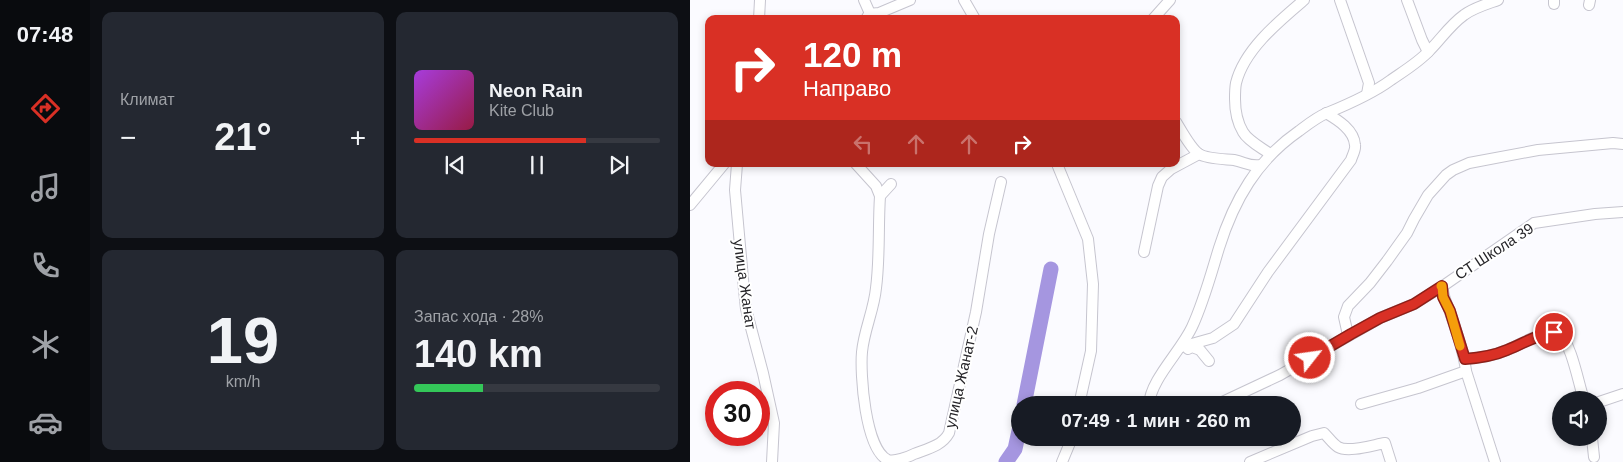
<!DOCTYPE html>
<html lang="ru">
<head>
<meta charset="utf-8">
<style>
  body { margin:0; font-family:Arial,sans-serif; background:#242831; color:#f1f3f6; height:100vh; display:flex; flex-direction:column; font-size:19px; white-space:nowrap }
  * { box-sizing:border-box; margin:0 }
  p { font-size:16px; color:#9ea1a6 }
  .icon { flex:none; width:28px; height:28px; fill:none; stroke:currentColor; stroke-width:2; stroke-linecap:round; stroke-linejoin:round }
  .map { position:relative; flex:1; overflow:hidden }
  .sheet { display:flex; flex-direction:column; gap:12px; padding:12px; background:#0d0f14; width:600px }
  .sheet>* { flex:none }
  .hud { position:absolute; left:15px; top:15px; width:475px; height:152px; border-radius:10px; box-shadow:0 2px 8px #0003; background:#d93025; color:#fff; overflow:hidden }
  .tools { position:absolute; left:862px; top:391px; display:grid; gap:10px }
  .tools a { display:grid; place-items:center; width:55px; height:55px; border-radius:50%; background:#171b24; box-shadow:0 2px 8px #0003; font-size:25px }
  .speed { position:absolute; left:15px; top:381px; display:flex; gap:10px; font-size:25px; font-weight:700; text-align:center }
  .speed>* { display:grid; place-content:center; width:65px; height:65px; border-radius:50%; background:#171b24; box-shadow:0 2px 8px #0003; line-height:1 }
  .speed .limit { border:8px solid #d22; background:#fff; color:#111 }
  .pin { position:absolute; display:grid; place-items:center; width:42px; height:42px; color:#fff; margin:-21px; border:2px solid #fff; border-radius:50%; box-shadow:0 1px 5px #0007 }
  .me { position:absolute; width:55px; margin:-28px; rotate:60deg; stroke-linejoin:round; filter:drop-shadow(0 0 4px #0008) }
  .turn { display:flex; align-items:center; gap:18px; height:105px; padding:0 15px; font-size:22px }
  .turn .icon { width:65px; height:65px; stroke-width:2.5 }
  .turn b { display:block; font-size:35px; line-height:42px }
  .lanes { display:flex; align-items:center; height:48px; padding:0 15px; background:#0003; justify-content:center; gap:25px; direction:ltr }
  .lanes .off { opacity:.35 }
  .big { font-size:38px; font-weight:700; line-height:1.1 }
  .sheet .tile { flex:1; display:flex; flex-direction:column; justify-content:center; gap:8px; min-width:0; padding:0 18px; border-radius:10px; background:#242831 }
  .sheet .dial { align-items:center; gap:0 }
  .dial b { font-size:65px; line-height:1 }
  .song { display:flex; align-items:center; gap:15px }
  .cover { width:60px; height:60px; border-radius:8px; background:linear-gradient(135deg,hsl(280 70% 55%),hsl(340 70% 35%)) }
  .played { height:5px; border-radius:2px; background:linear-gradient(90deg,#d93025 70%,#363941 70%) }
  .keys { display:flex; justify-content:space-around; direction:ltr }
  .heat { display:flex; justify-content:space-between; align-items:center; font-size:28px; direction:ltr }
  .charge { height:8px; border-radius:4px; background:linear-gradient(90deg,#34c759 28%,#363941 0) }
  .sheet .tiles { flex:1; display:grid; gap:12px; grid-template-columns:repeat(2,1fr) }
  .trip { position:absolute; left:321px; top:396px; width:290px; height:50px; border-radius:25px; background:#171b24; box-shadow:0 2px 8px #0003; font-weight:700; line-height:50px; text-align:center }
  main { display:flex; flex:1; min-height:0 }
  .menu { display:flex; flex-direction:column; width:90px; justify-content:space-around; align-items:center; background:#090b0e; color:#9ea1a6 }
  .menu .icon { width:35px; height:35px }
  .menu .current { color:#d93025 }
  .menu b { font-size:22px; color:#f1f3f6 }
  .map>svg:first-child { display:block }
</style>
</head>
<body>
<main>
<nav class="menu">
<b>07:48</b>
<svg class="icon current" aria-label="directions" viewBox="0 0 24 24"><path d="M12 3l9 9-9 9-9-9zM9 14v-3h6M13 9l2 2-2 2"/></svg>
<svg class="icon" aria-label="music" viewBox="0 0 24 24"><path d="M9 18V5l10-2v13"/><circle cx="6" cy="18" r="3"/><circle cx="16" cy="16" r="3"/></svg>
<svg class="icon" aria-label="phone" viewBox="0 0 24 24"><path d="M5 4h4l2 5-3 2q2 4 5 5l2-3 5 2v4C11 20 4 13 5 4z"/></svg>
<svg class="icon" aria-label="climate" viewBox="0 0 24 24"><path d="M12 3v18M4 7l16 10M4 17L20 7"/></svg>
<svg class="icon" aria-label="car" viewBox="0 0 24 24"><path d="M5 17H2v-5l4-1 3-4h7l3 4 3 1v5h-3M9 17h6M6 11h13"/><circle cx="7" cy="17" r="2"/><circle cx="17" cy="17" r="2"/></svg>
</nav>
<section class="sheet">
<div class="tiles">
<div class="tile"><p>Климат</p>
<div class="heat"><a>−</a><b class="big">21°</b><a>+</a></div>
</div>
<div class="tile">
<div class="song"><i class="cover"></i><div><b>Neon Rain</b><p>Kite Club</p></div></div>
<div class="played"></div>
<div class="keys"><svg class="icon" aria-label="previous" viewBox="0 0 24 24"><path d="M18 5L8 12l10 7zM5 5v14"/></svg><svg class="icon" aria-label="pause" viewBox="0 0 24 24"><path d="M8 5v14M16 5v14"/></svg><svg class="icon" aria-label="next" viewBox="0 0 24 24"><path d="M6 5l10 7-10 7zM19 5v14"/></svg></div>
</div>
<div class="tile dial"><b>19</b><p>km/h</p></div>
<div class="tile"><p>Запас хода · 28%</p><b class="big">140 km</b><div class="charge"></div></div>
</div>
</section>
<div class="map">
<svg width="933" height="462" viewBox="0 0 933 462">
  <rect width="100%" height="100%" fill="#fbfbff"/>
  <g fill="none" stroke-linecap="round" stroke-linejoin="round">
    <g stroke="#a596e0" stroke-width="15">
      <path d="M334,405L361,269"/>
      <path d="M316,462L325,449L330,426"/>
    </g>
    <defs>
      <g id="minor">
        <path d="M174,0L182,18"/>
        <path d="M274,0L285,19"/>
        <path d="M650,0L679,83L677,94"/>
        <path d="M717,0L732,40L738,52"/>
        <path d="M864,0V4"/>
        <path d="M899,5L900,0"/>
        <path d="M69,19L70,0"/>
        <path d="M176,19L179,14L189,13L220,0"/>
        <path d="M463,19L480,0"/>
        <path d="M486,122C491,130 501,149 509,154C517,159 535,159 544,160C555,162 559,167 571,165"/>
        <path d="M580,154C572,148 558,141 553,132C547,122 545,110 545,99C545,94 545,88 546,83C554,50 588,22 614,0"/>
        <path d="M47,164L45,190L54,290L56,309L73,373L84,423L82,462"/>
        <path d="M166,164L186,186L190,196C188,227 190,258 186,288C184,310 174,330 172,352C170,373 175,450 198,460C205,462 218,457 224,454C237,449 252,446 259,433L286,312L299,234L311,182"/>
        <path d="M367,164L398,239L403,284L401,351L389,405"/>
        <path d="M190,196L201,184"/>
        <path d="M0,205L34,164"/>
        <path d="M454,252L468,186L472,177L481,169L509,154"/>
        <path d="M753,286C752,296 757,303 760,312C766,331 774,352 776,371L805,462"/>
        <path d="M658,335L654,317L658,306L680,283L697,261L717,233L724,219L738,195L756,175L763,170L779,163L848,150L923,143L933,144"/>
        <path d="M491,347L523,338L544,324L578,272L661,160C662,156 666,150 665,145C664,130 648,120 636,113"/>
        <path d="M498,349L502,347L510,350L519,361"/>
        <path d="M775,359C789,358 803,356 817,350C834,343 850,331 869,333C882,345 888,382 894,400"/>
        <path d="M909,402L933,394"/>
        <path d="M671,404L728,388L776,371"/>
        <path d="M459,405C460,380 491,351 502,327C514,301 521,274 529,248C544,200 567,160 609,131C617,125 627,117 637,113C659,104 682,94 701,80C714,71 729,62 740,50C751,39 760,25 774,15C783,8 797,4 808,0"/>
        <path d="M526,405L590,375L690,318L724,304L753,286L844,223L905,214L933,212"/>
        <path d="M902,438L904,457"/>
        <path d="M372,462L382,438"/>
        <path d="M560,462L622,436L634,433C639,438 643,444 648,447C658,453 683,445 695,443L701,462"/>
      </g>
    </defs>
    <use href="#minor" stroke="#c6c5cf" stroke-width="12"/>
    <use href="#minor" stroke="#fff" stroke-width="10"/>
  </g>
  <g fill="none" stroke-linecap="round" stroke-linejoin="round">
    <defs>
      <path id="route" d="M620,358L661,334L690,318L724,304L752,286L753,297L760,311L775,359C789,358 803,356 817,350C835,343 843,336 864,332"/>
    </defs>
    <use href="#route" stroke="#8d1f18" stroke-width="12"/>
    <use href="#route" stroke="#d93025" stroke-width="9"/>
    <path stroke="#f59e0b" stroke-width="9" d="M751,286H752L753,297L760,311L770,346"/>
  </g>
  <g text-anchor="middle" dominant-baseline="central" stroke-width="4" stroke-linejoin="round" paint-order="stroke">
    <g font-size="15" fill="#27262a" stroke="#fff">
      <text transform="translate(804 251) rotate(-33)">СТ Школа 39</text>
      <text transform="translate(55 284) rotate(82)">улица Жанат</text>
      <text transform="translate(271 377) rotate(-77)">улица Жанат-2</text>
    </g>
  </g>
</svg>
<div class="tools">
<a><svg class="icon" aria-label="sound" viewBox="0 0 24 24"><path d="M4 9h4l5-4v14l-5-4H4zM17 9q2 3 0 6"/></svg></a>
</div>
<div class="speed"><div class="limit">30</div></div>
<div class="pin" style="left:864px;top:332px;background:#d93025"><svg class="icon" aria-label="arrive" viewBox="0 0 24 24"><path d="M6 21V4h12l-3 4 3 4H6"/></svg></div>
<svg class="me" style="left:620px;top:358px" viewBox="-20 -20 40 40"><circle r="17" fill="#d93025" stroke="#fff" stroke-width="3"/><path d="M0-11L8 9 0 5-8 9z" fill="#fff"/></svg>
<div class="trip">07:49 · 1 мин · 260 m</div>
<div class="hud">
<div class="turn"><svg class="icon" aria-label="right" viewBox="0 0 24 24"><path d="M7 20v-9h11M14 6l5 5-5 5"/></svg><div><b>120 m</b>Направо</div></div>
<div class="lanes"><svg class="icon off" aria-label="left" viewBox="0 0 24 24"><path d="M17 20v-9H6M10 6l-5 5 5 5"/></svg><svg class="icon off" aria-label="ahead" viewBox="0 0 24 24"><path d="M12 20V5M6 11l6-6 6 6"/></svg><svg class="icon off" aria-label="ahead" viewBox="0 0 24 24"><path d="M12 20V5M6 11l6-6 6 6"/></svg><svg class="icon" aria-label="right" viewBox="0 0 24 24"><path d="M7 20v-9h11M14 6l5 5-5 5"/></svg></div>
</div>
</div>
</main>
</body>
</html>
